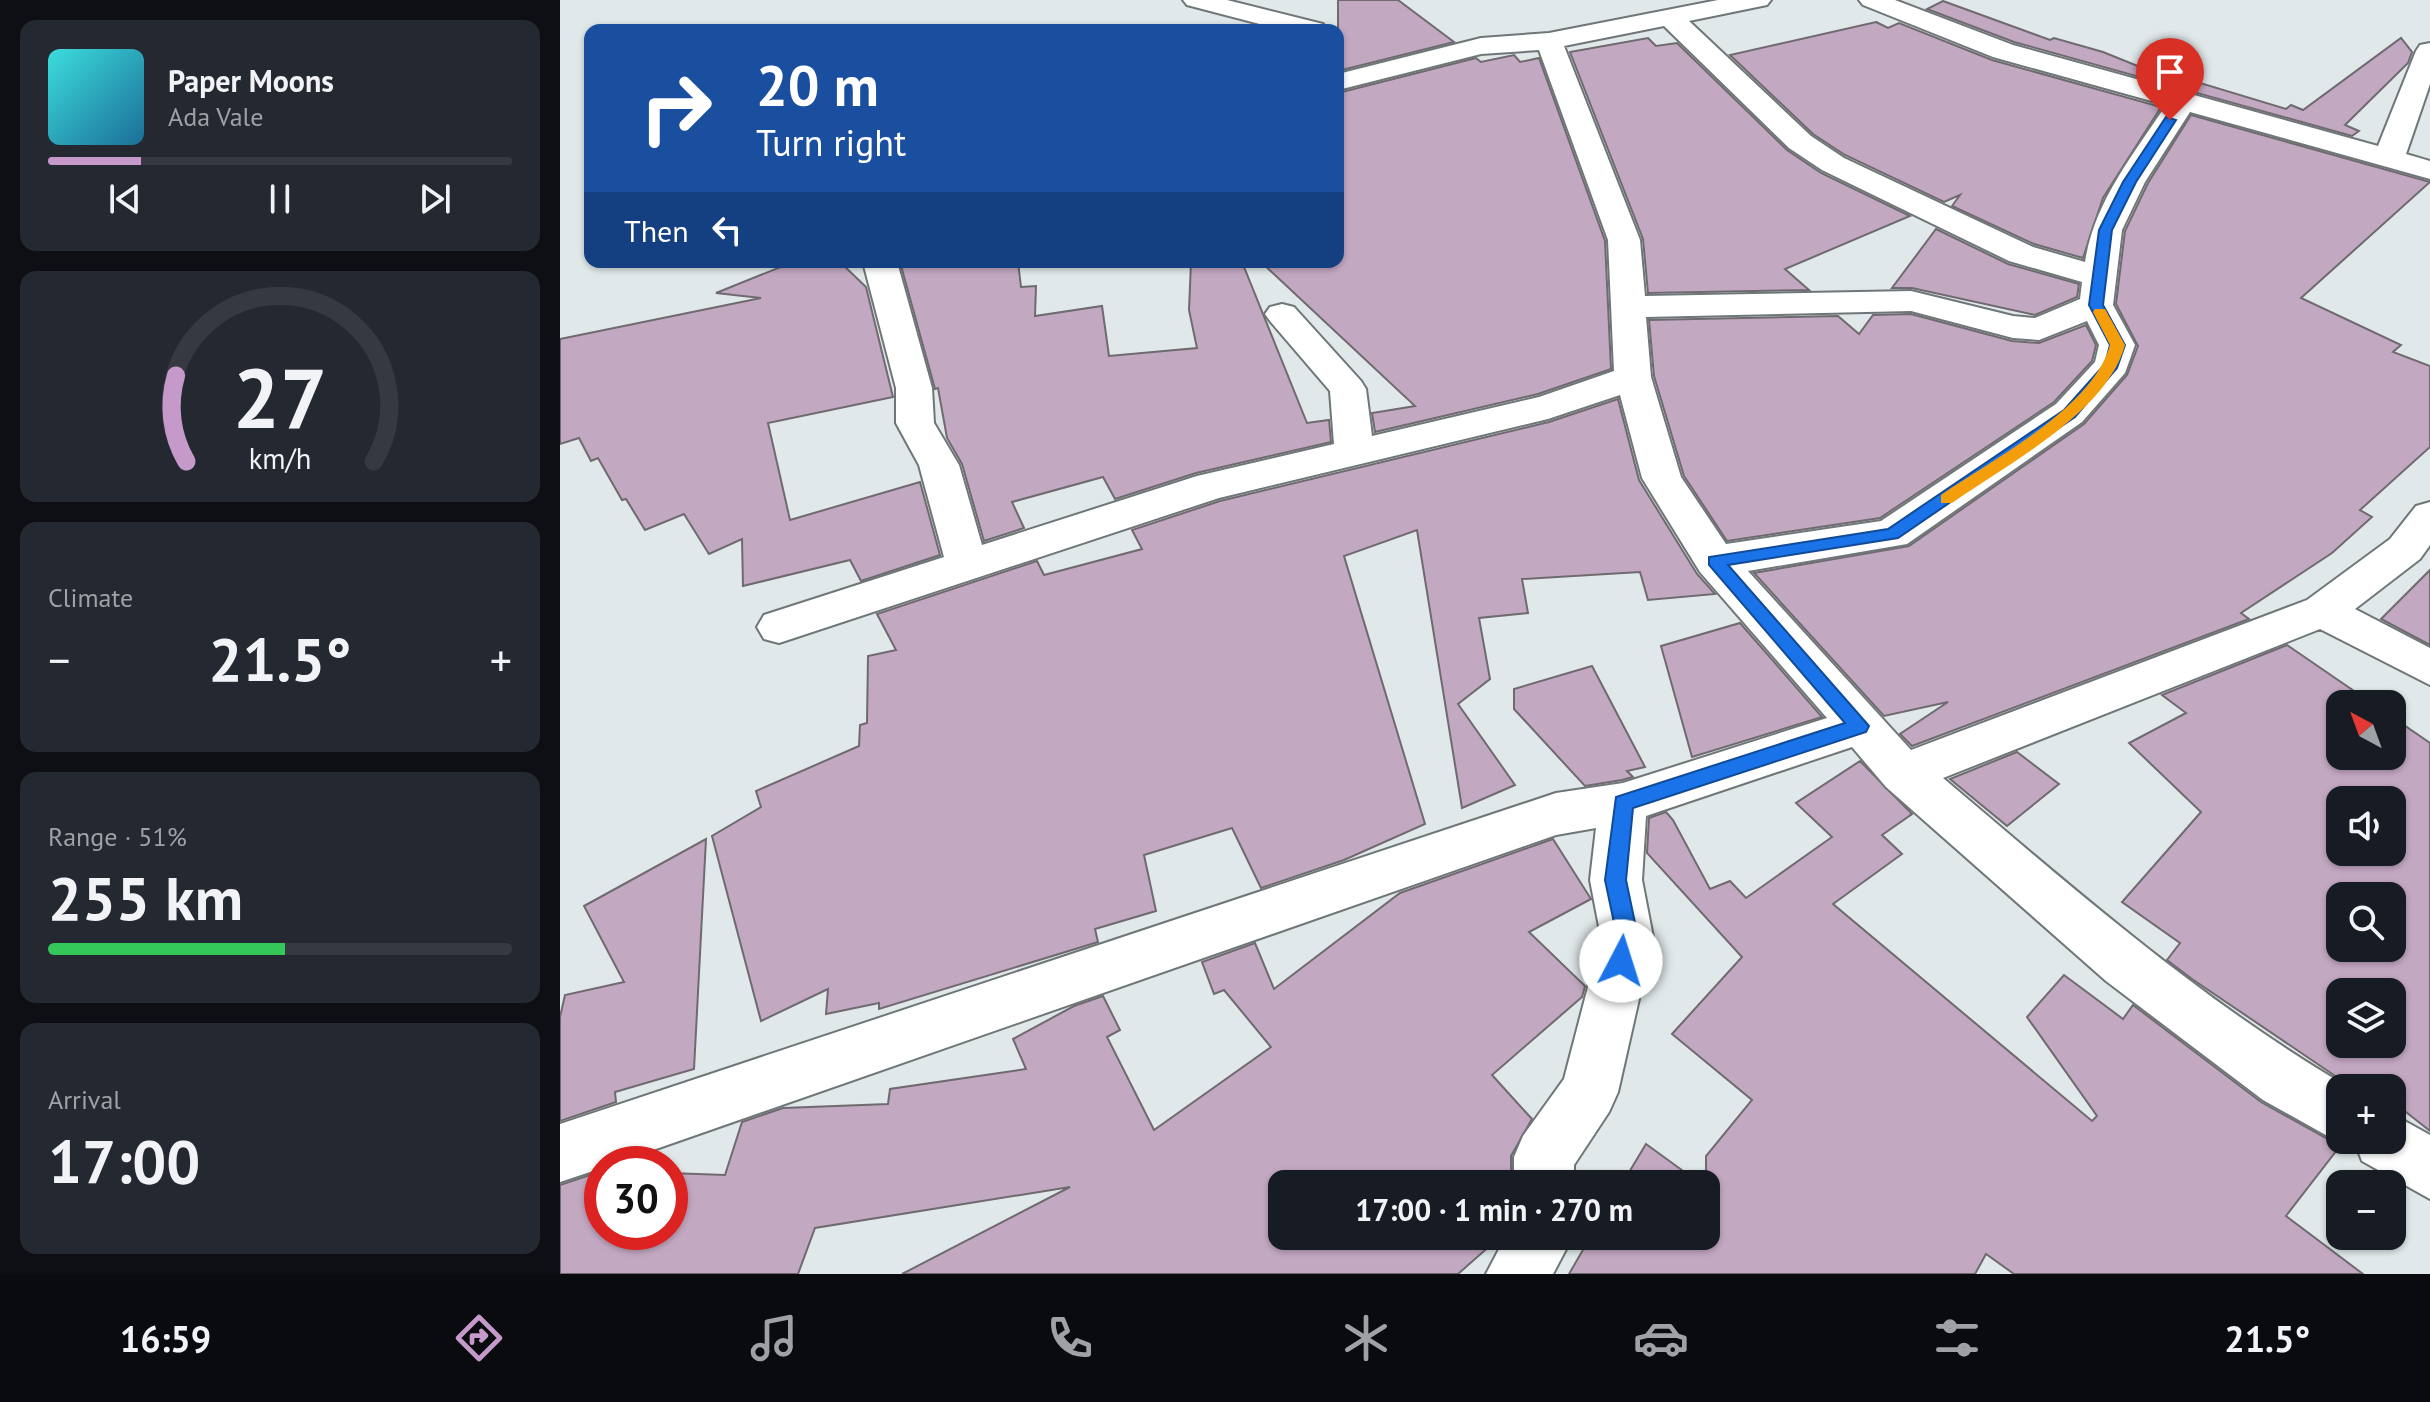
<!DOCTYPE html>
<html lang="en">
<head>
<meta charset="utf-8">
<style>
  body { margin:0; font-family:"PT Sans",sans-serif; background:#242831; color:#f1f3f6; height:100vh; display:flex; flex-direction:column; font-size:30px; white-space:nowrap }
  * { box-sizing:border-box; margin:0 }
  p { font-size:26px; color:#9ea1a6 }
  .icon { flex:none; width:44px; height:44px; fill:none; stroke:currentColor; stroke-width:2; stroke-linecap:round; stroke-linejoin:round }
  .map { position:relative; flex:1; overflow:hidden }
  .sheet { display:flex; flex-direction:column; gap:20px; padding:20px; background:#0d0f14; width:560px }
  .sheet>* { flex:none }
  .guide { position:absolute; left:24px; top:24px; width:760px; height:244px; border-radius:16px; box-shadow:0 2px 6px #0004; background:#1a4fa0; color:#fff; overflow:hidden }
  .needle { width:52px; rotate:319deg }
  .fabs { position:absolute; left:1766px; top:690px; display:grid; gap:16px }
  .fabs a { display:grid; place-items:center; width:80px; height:80px; border-radius:16px; background:#171b24; box-shadow:0 2px 6px #0004; font-size:40px }
  .speed { position:absolute; left:24px; top:1146px; display:flex; gap:16px; font-size:40px; font-weight:700; text-align:center }
  .speed>* { display:grid; place-content:center; width:104px; height:104px; border-radius:50%; background:#171b24; box-shadow:0 2px 6px #0004; line-height:1 }
  .speed .limit { border:12px solid #d22; background:#fff; color:#111 }
  .pin { position:absolute; display:grid; place-items:center; width:68px; height:68px; color:#fff; margin:-82px -34px; border-radius:50% 50% 50% 0; rotate:-45deg; box-shadow:0 0 8px #0007 }
  .pin .icon { rotate:45deg }
  .me { position:absolute; width:88px; margin:-44px; rotate:5deg; stroke-linejoin:round; filter:drop-shadow(0 0 6px #0008) }
  .turn { display:flex; align-items:center; gap:28px; height:168px; padding:0 40px; font-size:36px }
  .turn .icon { width:104px; height:104px; stroke-width:2.5 }
  .turn b { display:block; font-size:56px; line-height:68px }
  .then { display:flex; align-items:center; height:76px; padding:0 40px; background:#0003; gap:16px; font-size:30px }
  .big { font-size:60px; font-weight:700; line-height:1.1 }
  .sheet .card { flex:1; display:flex; flex-direction:column; justify-content:center; gap:12px; min-width:0; padding:0 28px; border-radius:16px; background:#242831 }
  .sheet .dial { align-items:center; gap:0 }
  .dial svg { height:208px; overflow:visible; fill:none; stroke:#363941; stroke-width:7; stroke-linecap:round; text-anchor:middle }
  .dial text { fill:#f1f3f6; stroke:none }
  .song { display:flex; align-items:center; gap:24px }
  .cover { width:96px; height:96px; border-radius:12px; background:linear-gradient(135deg,hsl(180 70% 55%),hsl(200 70% 35%)) }
  .played { height:8px; border-radius:4px; background:linear-gradient(90deg,#c599c9 20%,#363941 20%) }
  .keys { display:flex; justify-content:space-around; direction:ltr }
  .heat { display:flex; justify-content:space-between; align-items:center; font-size:44px; direction:ltr }
  .charge { height:12px; border-radius:6px; background:linear-gradient(90deg,#34c759 51%,#363941 0) }
  .trip { position:absolute; left:708px; top:1170px; width:452px; height:80px; border-radius:16px; background:#171b24; box-shadow:0 2px 6px #0004; font-weight:700; line-height:80px; text-align:center }
  .tabs { display:flex; height:128px; justify-content:space-around; align-items:center; background:#090b0e; color:#9ea1a6 }
  .tabs .icon { width:56px; height:56px }
  .tabs .active { color:#c599c9 }
  .tabs b { font-size:36px; color:#f1f3f6 }
  main { display:flex; flex:1; min-height:0 }
  .map>svg:first-child { display:block }
</style>
</head>
<body>
<main>
<section class="sheet">
<div class="card">
<div class="song"><i class="cover"></i><div><b>Paper Moons</b><p>Ada Vale</p></div></div>
<div class="played"></div>
<div class="keys"><svg class="icon" aria-label="previous" viewBox="0 0 24 24"><path d="M18 5L8 12l10 7zM5 5v14"/></svg><svg class="icon" aria-label="pause" viewBox="0 0 24 24"><path d="M8 5v14M16 5v14"/></svg><svg class="icon" aria-label="next" viewBox="0 0 24 24"><path d="M6 5l10 7-10 7zM19 5v14"/></svg></div>
</div>
<div class="card dial"><svg viewBox="0 0 100 80">
<path d="M14 69A42 42 0 1 1 86 69"/>
<path d="M14 69A42 42 0 0 1 10 36" stroke="#c599c9"/>
<text x="50" y="56" font-size="32" font-weight="700">27</text>
<text x="50" y="72" font-size="11">km/h</text>
</svg></div>
<div class="card"><p>Climate</p>
<div class="heat"><a>−</a><b class="big">21.5°</b><a>+</a></div>
</div>
<div class="card"><p>Range · 51%</p><b class="big">255 km</b><div class="charge"></div></div>
<div class="card"><p>Arrival</p><b class="big">17:00</b></div>
</section>
<div class="map">
<svg width="1870" height="1274" viewBox="0 0 1870 1274">
  <rect width="100%" height="100%" fill="#e0e8e9"/>
  <g fill="#c3a8c2" stroke="#6f6a6f" stroke-width="2" fill-rule="evenodd">
    <path d="M778,0H838L894,42L778,71Z"/>
    <path d="M1383,1L1490,40L1494,38L1543,52L1600,75L1604,72L1726,109L1731,105L1743,110L1841,38L1852,52L1848,63L1785,125L1799,131L1792,136L1454,42L1367,9Z"/>
    <path d="M1316,22L1328,28L1339,23L1432,60L1601,107L1543,198L1523,258L1474,244L1392,206L1400,195L1384,202L1285,155L1253,134L1170,55Z"/>
    <path d="M1088,38L1096,46L1117,43L1227,150L1261,173L1350,216L1225,269L1249,290L1088,293L1083,239L1010,52Z"/>
    <path d="M954,55L960,62L979,58L1045,241L1051,369L978,394L815,432L812,413L855,406L701,262H778V93L916,58L921,62Z"/>
    <path d="M1631,115L1870,182L1741,298L1841,345L1833,352L1870,366V447L1800,510L1812,517L1772,553L1681,613L1689,619L1352,746L1340,734L1388,702L1324,716L1194,573L1349,546L1524,424L1567,375L1578,346L1556,304L1565,231L1588,183Z"/>
    <path d="M1376,229L1448,264L1519,284L1517,297L1475,315L1352,288H1332Z"/>
    <path d="M233,262H280L306,287L333,397L208,423L230,520L360,482L380,555L301,581L290,560L183,586L182,539L149,554L124,514L85,530L66,499L62,500L38,458L31,461L19,438L0,444V339L201,298L156,293Z"/>
    <path d="M340,262H458L461,287L476,286L475,316L542,306L549,356L637,348L629,310L631,262H682L747,423L769,420L771,442L636,473L555,499L543,477L452,502L464,528L424,541L402,464L387,438L378,388L375,389Z"/>
    <path d="M1351,314L1452,341L1479,343L1526,325L1536,345L1532,361L1494,402L1320,518L1167,541L1124,476L1094,376L1089,320L1278,316L1299,334L1313,315Z"/>
    <path d="M1058,399L1079,480L1137,574L1155,594L1088,600L1080,572L962,579L968,613L919,618L930,679L898,704L955,785L902,808L857,530L784,556L865,824L784,860L701,888L672,828L584,855L596,911L535,929L538,942L319,1009V1003L266,1014L268,989L201,1021L152,836L201,807L196,791L299,746L300,725L307,723L308,656L336,650L317,614L477,561L484,575L582,549L572,530L660,501L989,422Z"/>
    <path d="M1870,570V645L1821,619Z"/>
    <path d="M1180,623L1262,717L1132,757L1101,646Z"/>
    <path d="M1727,645L1813,704H1780V756H1832V717L1870,743V1131L1832,1101V1080L1826,1088H1793L1632,979L1607,960L1620,943L1562,902L1641,812L1569,743L1626,713L1602,695ZM1780,800H1832V852H1780ZM1780,896H1832V948H1780ZM1780,992H1832V1044H1780Z"/>
    <path d="M1032,666L1085,767L1067,771L1073,777L1062,780L1025,786L954,709V689Z"/>
    <path d="M1457,752L1499,784L1447,826L1390,779Z"/>
    <path d="M1300,761L1352,814L1322,835L1342,854L1273,904L1532,1121L1537,1116L1467,1017L1504,975L1563,1019L1573,1005L1701,1102L1780,1146L1726,1216L1803,1274H1454L1426,1254L1415,1274H1009L1031,1236H1146V1156L1192,1100L1112,1034L1182,957L1087,853L1089,818L1106,812L1113,820L1150,889L1170,881L1186,898L1272,837L1236,803Z"/>
    <path d="M146,839L134,1069L55,1092L56,1102L0,1121V1017L5,995L64,982L24,906Z"/>
    <path d="M993,839L1031,899L969,932L1025,986L1022,997L932,1075L972,1119L951,1156V1184H722V1236H941L898,1274H342L510,1187L255,1228L238,1274H0V1185L42,1171V1232H110V1173L165,1175L182,1122L223,1108L328,1104L330,1089L466,1069L453,1039L514,1006L543,996L560,1030L547,1037L594,1130L711,1047L664,990L654,994L642,962L695,943L714,989L840,893Z"/>
    <path d="M1086,1144L1141,1184H1062Z"/>
  </g>
  <g fill="none" stroke-linecap="round" stroke-linejoin="round">
    <defs>
      <g id="minor">
        <path d="M623,0H667L763,24L767,30H723L627,5Z"/>
        <path d="M1158,0H1211L1207,5L1129,21L1251,136L1284,158L1473,247L1525,262C1534,202 1573,155 1606,105L1433,57L1303,5L1299,0H1335L1453,45L1818,146L1856,51L1860,45L1870,43V84L1846,154L1870,161V179L1630,112L1585,182L1562,230L1553,305L1575,345L1565,373L1522,422L1347,544L1188,571L1351,750L1747,600L1830,539L1856,506L1870,502V545L1860,559L1795,609L1870,648V685L1760,629L1383,778C1513,888 1642,1002 1790,1088H1780V1140H1786L1780,1143L1703,1100L1546,981L1326,787L1292,747L1086,816L1082,880L1093,937L1058,1092L1049,1112L1014,1165V1184H954V1157L963,1136L1004,1079L1041,937L1030,880L1036,828L996,835L53,1164H42V1168L0,1182V1124L996,793L1063,783L1267,718L1140,572L1082,478L1060,395L988,419L659,498L219,643L204,639L197,627L204,615L384,557L359,465L336,423V388L303,262H337L372,388L374,423L399,465L422,545L637,476L774,444L770,391L710,321L705,314L710,307L722,304L734,307L801,381L806,389L812,436L979,397L1054,371L1048,240L979,50L921,54L778,90V74L921,38L989,33ZM1104,26L1229,148L1262,170L1449,261L1522,282L1520,299L1475,318L1453,316L1351,291L1085,296L1080,240L1004,46ZM1351,311L1453,338L1479,340L1527,321L1539,345L1535,362L1496,404L1321,521L1166,544L1121,477L1091,377L1086,317Z"/>
        <path d="M1832,1114L1870,1135V1199L1802,1161L1794,1140H1832Z"/>
        <path d="M946,1236H1013L993,1274H926Z"/>
      </g>
    </defs>
    <use href="#minor" stroke="#6f7677" stroke-width="4"/>
    <use href="#minor" fill="#fff" fill-rule="evenodd"/>
  </g>
  <path fill="#1a73e8" stroke="#114b97" stroke-width="2" d="M1606,117L1616,120L1576,182L1552,230L1543,305L1565,345L1557,368L1515,417L1338,538L1168,565L1309,726L1306,732L1073,808L1066,880L1078,937L1069,969L1061,972L1053,969L1050,961L1057,937L1045,880L1056,797L1285,723L1149,565V557L1328,529L1504,410L1545,364L1550,345L1529,305L1539,230L1563,182Z"/>
  <path fill="#f59e0b" d="M1535,309H1545L1565,345C1547,412 1448,464 1392,503H1381V495C1433,459 1533,408 1550,345L1533,312Z"/>
</svg>
<div class="fabs">
<a><svg class="needle" viewBox="-14 -14 28 28"><path d="M0-13l5 13h-10z" fill="#e53935"/><path d="M0 13l5-13h-10z" fill="#9ea1a6"/></svg></a>
<a><svg class="icon" aria-label="sound" viewBox="0 0 24 24"><path d="M4 9h4l5-4v14l-5-4H4zM17 9q2 3 0 6"/></svg></a>
<a><svg class="icon" aria-label="search" viewBox="0 0 24 24"><circle cx="10" cy="10" r="6"/><path d="M15 15l6 6"/></svg></a>
<a><svg class="icon" aria-label="layers" viewBox="0 0 24 24"><path d="M12 4l9 5-9 5-9-5zM3 14l9 5 9-5"/></svg></a>
<a>+</a>
<a>−</a>
</div>
<div class="speed"><div class="limit">30</div></div>
<div class="pin" style="left:1610px;top:120px;background:#d93025"><svg class="icon" aria-label="arrive" viewBox="0 0 24 24"><path d="M6 21V4h12l-3 4 3 4H6"/></svg></div>
<svg class="me" style="left:1061px;top:961px" viewBox="-20 -20 40 40"><circle r="19" fill="#fff"/><path d="M0-13L10 11 0 6-10 11z" fill="#1a73e8"/></svg>
<div class="trip">17:00 · 1 min · 270 m</div>
<div class="guide">
<div class="turn"><svg class="icon" aria-label="right" viewBox="0 0 24 24"><path d="M7 20v-9h11M14 6l5 5-5 5"/></svg><div><b>20 m</b>Turn right</div></div>
<div class="then">Then<svg class="icon" aria-label="left" viewBox="0 0 24 24"><path d="M17 20v-9H6M10 6l-5 5 5 5"/></svg></div>
</div>
</div>
</main>
<nav class="tabs">
<b>16:59</b>
<svg class="icon active" aria-label="directions" viewBox="0 0 24 24"><path d="M12 3l9 9-9 9-9-9zM9 14v-3h6M13 9l2 2-2 2"/></svg>
<svg class="icon" aria-label="music" viewBox="0 0 24 24"><path d="M9 18V5l10-2v13"/><circle cx="6" cy="18" r="3"/><circle cx="16" cy="16" r="3"/></svg>
<svg class="icon" aria-label="phone" viewBox="0 0 24 24"><path d="M5 4h4l2 5-3 2q2 4 5 5l2-3 5 2v4C11 20 4 13 5 4z"/></svg>
<svg class="icon" aria-label="climate" viewBox="0 0 24 24"><path d="M12 3v18M4 7l16 10M4 17L20 7"/></svg>
<svg class="icon" aria-label="car" viewBox="0 0 24 24"><path d="M5 17H2v-5l4-1 3-4h7l3 4 3 1v5h-3M9 17h6M6 11h13"/><circle cx="7" cy="17" r="2"/><circle cx="17" cy="17" r="2"/></svg>
<svg class="icon" aria-label="filters" viewBox="0 0 24 24"><path d="M4 7h16M4 17h16"/><circle cx="9" cy="7" r="2"/><circle cx="15" cy="17" r="2"/></svg>
<b>21.5°</b>
</nav>
</body>
</html>
